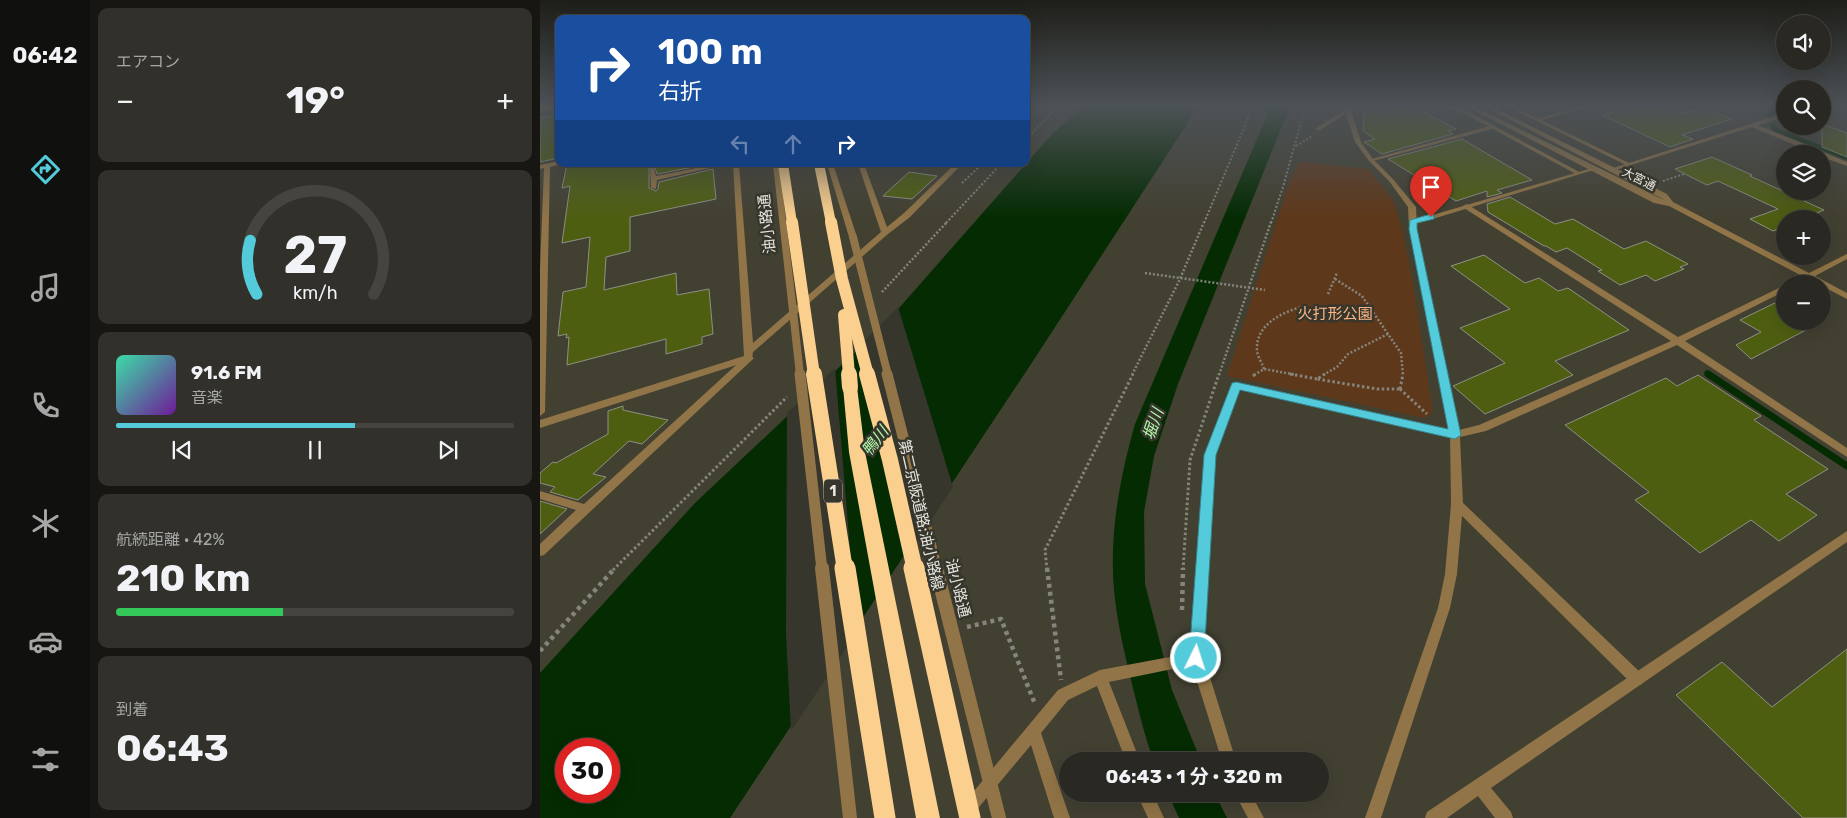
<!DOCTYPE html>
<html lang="ja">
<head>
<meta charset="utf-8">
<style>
  body { margin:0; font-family:Rubik,"Noto Sans JP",sans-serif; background:#31302a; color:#f1f3f6; height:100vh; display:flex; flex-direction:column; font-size:19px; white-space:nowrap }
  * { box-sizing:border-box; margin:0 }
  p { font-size:16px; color:#a5a6a5 }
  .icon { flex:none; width:28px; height:28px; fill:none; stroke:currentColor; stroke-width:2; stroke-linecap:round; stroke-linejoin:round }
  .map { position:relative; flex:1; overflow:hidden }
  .details { display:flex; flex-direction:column; gap:8px; padding:8px; background:#171613; width:450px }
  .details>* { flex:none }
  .banner { position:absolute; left:15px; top:15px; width:475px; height:152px; border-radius:10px; box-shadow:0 5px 20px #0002,0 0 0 1px #454440; background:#1a4fa0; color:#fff; overflow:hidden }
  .fabs { position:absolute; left:1236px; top:15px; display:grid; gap:10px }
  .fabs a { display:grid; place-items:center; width:55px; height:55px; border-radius:50%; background:#292822; box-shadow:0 5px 20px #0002,0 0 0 1px #454440; font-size:25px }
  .speed { position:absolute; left:15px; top:738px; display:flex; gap:10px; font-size:25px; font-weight:700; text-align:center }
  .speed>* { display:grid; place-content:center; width:65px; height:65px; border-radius:50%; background:#292822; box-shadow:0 5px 20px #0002,0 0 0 1px #454440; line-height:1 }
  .speed .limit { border:8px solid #d22; background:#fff; color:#111 }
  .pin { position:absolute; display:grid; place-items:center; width:42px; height:42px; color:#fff; margin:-51px -21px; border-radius:50% 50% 50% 0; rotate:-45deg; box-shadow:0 0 5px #0007 }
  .pin .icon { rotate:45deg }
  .me { position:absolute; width:55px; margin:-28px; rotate:4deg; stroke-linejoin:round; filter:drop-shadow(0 0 4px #0008) }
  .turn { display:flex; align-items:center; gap:18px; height:105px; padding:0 20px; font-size:22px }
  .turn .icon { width:65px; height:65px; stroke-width:2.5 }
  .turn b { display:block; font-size:35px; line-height:42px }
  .lanes { display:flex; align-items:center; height:48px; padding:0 20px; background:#0003; justify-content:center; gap:25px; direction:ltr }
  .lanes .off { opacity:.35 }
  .big { font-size:38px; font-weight:700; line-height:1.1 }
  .details .tile { flex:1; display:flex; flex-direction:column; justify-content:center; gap:8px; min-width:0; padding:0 18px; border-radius:10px; background:#31302a }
  .details .dial { align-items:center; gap:0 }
  .dial svg { height:130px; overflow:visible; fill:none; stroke:#454440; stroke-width:7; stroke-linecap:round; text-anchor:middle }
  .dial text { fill:#f1f3f6; stroke:none }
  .song { display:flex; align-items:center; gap:15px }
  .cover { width:60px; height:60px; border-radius:8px; background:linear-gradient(135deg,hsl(160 70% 55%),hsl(280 70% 35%)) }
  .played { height:5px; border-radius:2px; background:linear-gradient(90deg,#53cbda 60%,#454440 60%) }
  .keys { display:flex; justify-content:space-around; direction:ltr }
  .heat { display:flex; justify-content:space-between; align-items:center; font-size:28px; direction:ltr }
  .charge { height:8px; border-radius:4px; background:linear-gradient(90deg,#34c759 42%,#454440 0) }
  .trip { position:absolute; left:519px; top:752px; width:270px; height:50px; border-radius:25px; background:#292822; box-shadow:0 5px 20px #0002,0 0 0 1px #454440; font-weight:700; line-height:50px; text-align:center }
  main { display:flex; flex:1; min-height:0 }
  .tab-bar { display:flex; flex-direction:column; width:90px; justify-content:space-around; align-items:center; background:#10100e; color:#a5a6a5 }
  .tab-bar .icon { width:35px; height:35px }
  .tab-bar .current { color:#53cbda }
  .tab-bar b { font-size:22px; color:#f1f3f6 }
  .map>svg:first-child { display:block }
</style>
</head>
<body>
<main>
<nav class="tab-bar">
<b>06:42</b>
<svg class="icon current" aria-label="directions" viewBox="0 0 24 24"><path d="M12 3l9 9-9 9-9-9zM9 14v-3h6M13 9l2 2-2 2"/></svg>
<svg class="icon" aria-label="music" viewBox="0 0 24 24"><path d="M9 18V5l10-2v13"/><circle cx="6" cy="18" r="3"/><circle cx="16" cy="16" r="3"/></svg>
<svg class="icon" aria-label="phone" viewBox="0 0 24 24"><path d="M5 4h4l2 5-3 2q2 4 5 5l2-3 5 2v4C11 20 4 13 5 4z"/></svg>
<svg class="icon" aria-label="climate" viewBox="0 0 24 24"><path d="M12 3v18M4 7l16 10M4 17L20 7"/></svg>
<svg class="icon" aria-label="car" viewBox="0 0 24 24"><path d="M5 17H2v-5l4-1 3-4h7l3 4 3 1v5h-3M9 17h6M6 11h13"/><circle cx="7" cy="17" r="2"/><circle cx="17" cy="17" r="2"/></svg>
<svg class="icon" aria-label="filters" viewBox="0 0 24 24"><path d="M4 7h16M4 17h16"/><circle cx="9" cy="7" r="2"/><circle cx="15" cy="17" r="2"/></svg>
</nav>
<section class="details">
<div class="tile"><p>エアコン</p>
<div class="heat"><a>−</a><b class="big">19°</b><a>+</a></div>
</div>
<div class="tile dial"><svg viewBox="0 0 100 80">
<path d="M14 69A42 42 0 1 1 86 69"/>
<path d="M14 69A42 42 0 0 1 10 36" stroke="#53cbda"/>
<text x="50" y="56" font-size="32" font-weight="700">27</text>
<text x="50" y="72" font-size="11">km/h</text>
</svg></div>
<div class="tile">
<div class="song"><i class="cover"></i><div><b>91.6 FM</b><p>音楽</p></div></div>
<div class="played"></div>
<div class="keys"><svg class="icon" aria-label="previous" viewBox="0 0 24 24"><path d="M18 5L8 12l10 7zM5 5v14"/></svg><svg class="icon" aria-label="pause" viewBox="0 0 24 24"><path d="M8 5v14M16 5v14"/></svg><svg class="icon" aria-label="next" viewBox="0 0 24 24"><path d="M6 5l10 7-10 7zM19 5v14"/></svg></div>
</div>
<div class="tile"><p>航続距離 · 42%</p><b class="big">210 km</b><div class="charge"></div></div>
<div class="tile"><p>到着</p><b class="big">06:43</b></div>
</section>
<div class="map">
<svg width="1307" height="818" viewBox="0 0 1307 818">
  <rect width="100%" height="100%" fill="#37362d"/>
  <path fill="#424031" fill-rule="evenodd" d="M0,104H19V164H486V104H1245V126H1282L1283,104H1307V818H0ZM1245,154H1282V191H1245ZM1245,219H1282V256H1245ZM1245,284H1282V321H1245ZM26,749H69V791H26ZM528,761H780V794H528Z"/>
  <path fill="#5e381a" d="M759,162L828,169L853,200L862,229L872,277L893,413L884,418L687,376L746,192Z"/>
  <g fill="#042b02" fill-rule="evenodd">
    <path d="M546,104H657L647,124L493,361L190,818H0V673L155,503L345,324L513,133ZM26,749H69V791H26Z"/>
    <path d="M732,104H751L638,384L614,456L604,512L605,584L632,690L661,761H614C605,738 599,712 593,688C585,655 577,623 574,590C569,534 580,477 595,424Z"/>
    <path d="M628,794H675L687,818H639Z"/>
  </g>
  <g fill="#37362d">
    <path d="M358,307L413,487L374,546L321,344Z"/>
    <path d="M295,368L317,632L251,731L246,634L247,413Z"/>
  </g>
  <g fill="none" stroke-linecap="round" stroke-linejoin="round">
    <g stroke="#042b02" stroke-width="4.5">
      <path d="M1229,115L1245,110"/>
      <path d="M1233,125L1234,129L1307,158"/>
    </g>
    <path stroke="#042b02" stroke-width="5" d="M1167,373L1170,375"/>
    <path stroke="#042b02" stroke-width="7" d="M1168,374L1307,466"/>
  </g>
  <g fill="#4e5e11" stroke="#8d9086">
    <path d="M825,104H844L843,110L868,104L916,129L908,131L913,134L842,154L824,142L835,139L823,131Z"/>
    <path d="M1103,104H1121L1143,113L1164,108L1192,119L1142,135L1153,139L1130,147L1062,115Z"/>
    <path d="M19,115V158L0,162V118Z"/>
    <path d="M1282,124L1307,133V157L1282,147Z"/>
    <path d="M922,139L992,180L957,190L962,193L947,197V191L916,201L848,159Z"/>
    <path d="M1172,157L1212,175L1210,176L1284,210L1263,219H1245V226L1233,231L1210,219L1238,209L1178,181L1167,185L1135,169Z"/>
    <path d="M27,164H107L106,167L125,164H169L117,174L115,168H109V188L116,191L118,189L119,182L173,169L176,199L90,217V251L66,257L64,290L136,273L137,295L169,289L173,334L162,337V344L126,354V339L27,365L29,337L26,338L27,334L18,336L23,292L46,287L50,237L22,243L30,186L22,188Z"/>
    <path d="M369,172L397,176L372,199L343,196Z"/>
    <path d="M970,197L1015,224L1033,219L1084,249L1106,241L1148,264L1140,267L1144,269L1115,281L1106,275L1080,285L1058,271L1062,270L1027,248L1016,252L1006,246H1004L948,212L947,204Z"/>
    <path d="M944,255L985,283L999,278L1018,291L1028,288L1089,330L1015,361L1033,375L945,414L913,386L965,363L920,328L970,309L911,266Z"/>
    <path d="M1245,298V321H1283L1211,359L1196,345L1221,332L1200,320Z"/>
    <path d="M1158,375L1221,416L1214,420L1288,469L1246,494L1277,515L1239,541L1211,520L1160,553L1095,500L1109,492L1025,425L1126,378L1137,386Z"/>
    <path d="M83,406V410L128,420L102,444L89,441L53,474L66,477L38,500L10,492L15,487L0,483V473L13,462L16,463L68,434V411Z"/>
    <path d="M0,501L27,509L0,534Z"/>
    <path d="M1307,649V818H1263L1136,695L1182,662L1232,707Z"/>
  </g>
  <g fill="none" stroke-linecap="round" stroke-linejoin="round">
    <g stroke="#86857d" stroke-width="2" stroke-dasharray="2 2" stroke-linecap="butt">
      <path d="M486,120L505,104"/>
      <path d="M486,139L520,104"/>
      <path d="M756,146L772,136"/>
      <path d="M1123,181L1144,174"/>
      <path d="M422,183L442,164"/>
      <path d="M406,223L461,164"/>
      <path d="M664,223L714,104"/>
      <path d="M731,223L743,187L766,104"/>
    </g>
    <g stroke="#86857d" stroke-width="2.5" stroke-dasharray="2 2" stroke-linecap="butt">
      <path d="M605,273L725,290"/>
      <path d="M795,279L822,296L848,334"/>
      <path d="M342,292L407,222"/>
      <path d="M788,294L797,273"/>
      <path d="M724,369C722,363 718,357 717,351C715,324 743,312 764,306"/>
      <path d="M592,375L640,279L664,222"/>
      <path d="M679,375L731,222"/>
      <path d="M714,375L724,369L757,375"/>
      <path d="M783,375L797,367L808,354L848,334L861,353L863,375"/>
    </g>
    <g stroke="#86857d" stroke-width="3" stroke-dasharray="2.5 2.5" stroke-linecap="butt">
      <path d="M750,374L777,379"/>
      <path d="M785,374L777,379L837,389H860"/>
      <path d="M713,376L716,374"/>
      <path d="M860,389L887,414"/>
      <path d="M860,389L863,374"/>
      <path d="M73,570L247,397"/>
      <path d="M507,570L505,550L593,374"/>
      <path d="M643,570L650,460L679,374"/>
    </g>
    <g stroke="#86857d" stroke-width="4.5" stroke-dasharray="4 4" stroke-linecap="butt">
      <path d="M507,568L521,680"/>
      <path d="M642,610L643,568"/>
      <path d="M427,627L461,619L495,704"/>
      <path d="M0,651L75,568"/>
    </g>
    <g fill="#917447" fill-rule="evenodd">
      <path d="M808,108L811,110L810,111L780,130L775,129Z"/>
      <path d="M177,164H188L117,180L116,189L111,188L110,169H114L116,176Z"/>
      <path d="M209,355L214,358L212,360L4,555L0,556V544L36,510L0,499V491L44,504L206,356Z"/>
    </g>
    <g fill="#917447" fill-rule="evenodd">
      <path d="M1050,104H1059L998,121L995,119Z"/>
      <path d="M19,105V109L0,113V109Z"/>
      <path d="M1245,113V117L1218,125L1307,162V166L1282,157V154H1276L1212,127L1075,170L1070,169Z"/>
      <path d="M953,125L956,127L955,128L833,161L828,160Z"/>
      <path d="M19,161V164H21L10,167L5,412L0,416V269L4,168L0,169V165Z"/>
      <path d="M193,164H199L213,343L341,232L318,164H324L347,227L364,213L415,164H422L370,217L348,234L213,352L212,360L0,428V420L204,356Z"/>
      <path d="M1052,168L1057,169L876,224H870L869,222Z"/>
      <path d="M696,382L915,431L919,432L920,435L919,438L915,439L699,389L675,455L664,658L696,761H682L652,665L569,682L600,761H586L557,686L528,700L501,733L530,818H514L491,745L434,813L429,816L424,813L421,808L424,803L518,690L560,670L651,653L665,455L691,385Z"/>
      <path d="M917,499L921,501L1102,674L1104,679L1102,684L1097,686L1092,684L913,507L911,504L913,501Z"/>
      <path d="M597,794H613L624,818H608Z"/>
      <path d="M695,794H711L724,818H708Z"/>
    </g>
    <g fill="#917447" fill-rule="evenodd">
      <path d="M806,104H812L811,110L821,142L833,159L853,179L876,207L877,229L919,430L939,425L1131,341L924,208L923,206L927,204L1138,337L1245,285V291L1145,341L1307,448V457L1137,345L946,431L920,437L923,504L917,574L910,608L841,818H825L898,608L905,574L911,504L910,435L869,229L868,207L849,181L829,161L815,142L805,110Z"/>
      <path d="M900,104H908L929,112L1041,173L1036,174L925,114Z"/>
      <path d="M922,104H929L1124,200L1121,198L940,104H947L1127,194L1133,202L1269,273L1307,254V259L1275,276L1307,293V299L1282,286V284H1277L1269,279L1260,284H1249L1262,276L1129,206L1114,203Z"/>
      <path d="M962,104H969L1091,164L1086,165Z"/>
      <path d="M233,164H239L256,302L252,305L248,302Z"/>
      <path d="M287,164H293L317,237L316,239H310L309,237Z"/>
      <path d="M1307,531V542L951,788L971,812L973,818H955L938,796L907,818H885L887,812Z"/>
    </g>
    <path fill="#edb14b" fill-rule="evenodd" d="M9,104H19V106L0,110V106Z"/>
    <path fill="#fbd08e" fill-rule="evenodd" d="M310,382L315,383L317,387L325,452L400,818H376L309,452L303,387L305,383Z"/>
    <g stroke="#917447" stroke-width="8">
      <path d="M313,237L348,375"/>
      <path d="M252,302L260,375"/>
    </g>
    <g stroke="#917447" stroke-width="11">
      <path d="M260,374L282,570"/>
      <path d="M347,374L397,570"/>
    </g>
    <g stroke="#917447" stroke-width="14">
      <path d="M282,568L310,818"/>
      <path d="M396,568L459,818"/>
    </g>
    <g stroke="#fbd08e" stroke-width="10">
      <path d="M243,164L252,223"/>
      <path d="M279,164L291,223"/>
    </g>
    <g stroke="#fbd08e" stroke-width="12">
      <path d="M252,222L274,375"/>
      <path d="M291,222L302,279L328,375"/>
      <path d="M304,315L309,375"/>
    </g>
    <g stroke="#fbd08e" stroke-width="16">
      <path d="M274,374L305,570"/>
      <path d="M309,374L310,387"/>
      <path d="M327,374L350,460L375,570"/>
    </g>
    <g stroke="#fbd08e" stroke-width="21">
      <path d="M305,568L345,818"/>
      <path d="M374,568L430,818"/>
    </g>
  </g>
  <linearGradient id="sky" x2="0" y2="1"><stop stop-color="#1e1e19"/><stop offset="0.48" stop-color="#4d5257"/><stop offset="1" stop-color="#4d5257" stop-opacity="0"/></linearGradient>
  <rect width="1307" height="218" fill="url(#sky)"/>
  <path fill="#53cbda" stroke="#36848e" d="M891,214L894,215V219L877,223V229L921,435L915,439L700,390L676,455L664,658L662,663L656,666L651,663L649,658L664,455L692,383L696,382L908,429L869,229L870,220Z"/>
  <g text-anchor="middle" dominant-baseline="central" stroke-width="5" stroke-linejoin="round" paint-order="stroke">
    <g font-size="12" fill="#e6e5df" stroke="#37362d">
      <text transform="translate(1099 179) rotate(27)">大宮通</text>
    </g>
    <rect fill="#37362d" stroke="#b2b0aa" stroke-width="1" x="284" y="479.5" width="18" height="23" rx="4"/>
    <g font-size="14" font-weight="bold" fill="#e6e5df">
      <text x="293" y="491">1</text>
    </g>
    <g font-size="15" fill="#e6e5df" stroke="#37362d">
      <text transform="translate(227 224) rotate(-96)">油小路通</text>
      <text transform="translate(381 515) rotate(77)">第二京阪道路;油小路線</text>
      <text transform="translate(418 588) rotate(76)">油小路通</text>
    </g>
    <g font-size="15" fill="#fdb785" stroke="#37362d">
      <text x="795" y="314">火打形公園</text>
    </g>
    <g font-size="16" font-style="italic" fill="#b0f9a9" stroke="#37362d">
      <text transform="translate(613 424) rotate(-71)">堀川</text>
      <text transform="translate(335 441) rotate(-52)">鴨川</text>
    </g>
  </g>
</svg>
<div class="fabs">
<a><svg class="icon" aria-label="sound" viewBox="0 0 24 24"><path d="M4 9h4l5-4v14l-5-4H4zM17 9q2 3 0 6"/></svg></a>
<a><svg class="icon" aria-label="search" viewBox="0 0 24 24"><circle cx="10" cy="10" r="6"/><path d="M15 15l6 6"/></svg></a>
<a><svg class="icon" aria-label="layers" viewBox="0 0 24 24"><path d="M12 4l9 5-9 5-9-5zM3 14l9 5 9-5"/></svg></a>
<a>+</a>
<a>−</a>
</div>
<div class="speed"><div class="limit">30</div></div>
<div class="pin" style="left:891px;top:217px;background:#d93025"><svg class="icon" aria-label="arrive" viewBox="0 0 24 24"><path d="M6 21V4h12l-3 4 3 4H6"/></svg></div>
<svg class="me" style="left:656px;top:658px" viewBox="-20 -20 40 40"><circle r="17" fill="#53cbda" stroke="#fff" stroke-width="3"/><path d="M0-11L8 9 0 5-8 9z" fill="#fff"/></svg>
<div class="trip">06:43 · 1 分 · 320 m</div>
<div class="banner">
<div class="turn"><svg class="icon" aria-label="right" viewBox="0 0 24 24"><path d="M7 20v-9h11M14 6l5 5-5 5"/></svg><div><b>100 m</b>右折</div></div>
<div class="lanes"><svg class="icon off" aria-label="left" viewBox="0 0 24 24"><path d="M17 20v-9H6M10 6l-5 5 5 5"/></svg><svg class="icon off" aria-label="ahead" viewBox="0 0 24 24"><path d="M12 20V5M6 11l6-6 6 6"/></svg><svg class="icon" aria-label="right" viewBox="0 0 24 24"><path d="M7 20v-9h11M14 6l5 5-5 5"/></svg></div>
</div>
</div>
</main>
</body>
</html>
